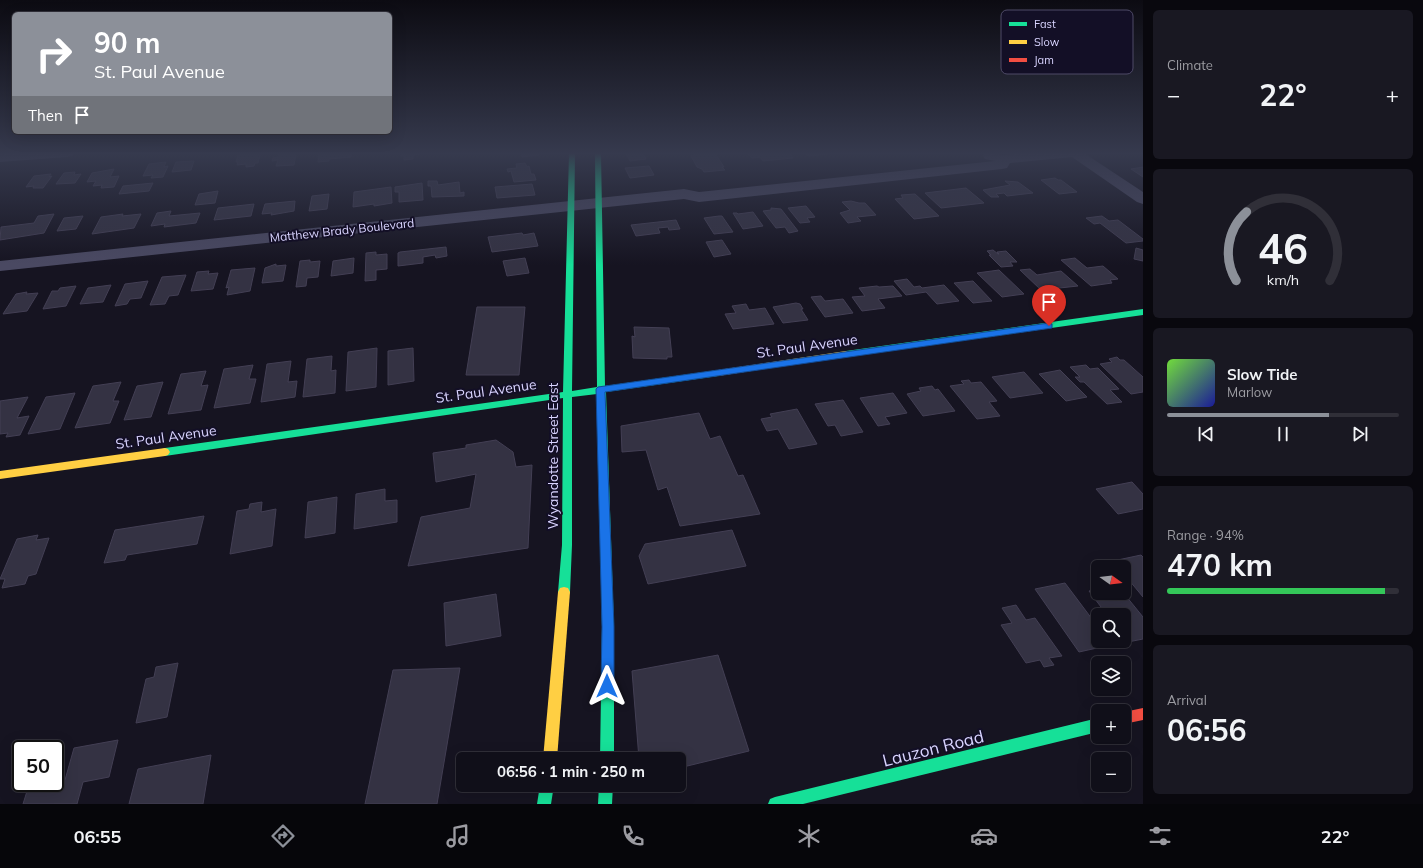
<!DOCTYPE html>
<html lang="en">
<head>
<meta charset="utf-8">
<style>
  body { margin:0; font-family:Mulish,sans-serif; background:#191822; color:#f1f3f6; height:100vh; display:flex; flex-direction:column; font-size:15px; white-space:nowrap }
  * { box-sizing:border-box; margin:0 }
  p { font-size:13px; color:#9c9ca2 }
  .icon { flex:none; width:22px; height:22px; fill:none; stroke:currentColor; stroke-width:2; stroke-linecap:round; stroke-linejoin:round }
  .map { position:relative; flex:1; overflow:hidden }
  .sheet { display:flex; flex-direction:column; gap:10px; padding:10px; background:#09080e; width:280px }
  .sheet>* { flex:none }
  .banner { position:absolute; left:12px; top:12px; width:380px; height:122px; border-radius:6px; box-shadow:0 4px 16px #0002,0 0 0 1px #302f38; background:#8c9099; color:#fff; overflow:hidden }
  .needle { width:26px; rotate:104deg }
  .controls { position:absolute; left:1091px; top:560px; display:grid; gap:8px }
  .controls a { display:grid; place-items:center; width:40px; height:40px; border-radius:6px; background:#100f19; box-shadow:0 4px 16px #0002,0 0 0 1px #302f38; font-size:20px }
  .speed { position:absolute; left:12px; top:740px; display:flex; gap:8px; font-size:20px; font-weight:700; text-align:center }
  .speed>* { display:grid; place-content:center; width:52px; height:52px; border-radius:50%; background:#100f19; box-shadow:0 4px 16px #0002,0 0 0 1px #302f38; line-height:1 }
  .speed .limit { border:2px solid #111; border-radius:6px; background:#fff; color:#111 }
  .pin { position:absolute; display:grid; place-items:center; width:34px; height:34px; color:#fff; margin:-41px -17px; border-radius:50% 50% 50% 0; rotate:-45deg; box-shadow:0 0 4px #0007 }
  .pin .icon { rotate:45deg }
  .me { position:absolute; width:44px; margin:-22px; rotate:0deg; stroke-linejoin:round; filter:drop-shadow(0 0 3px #0008) }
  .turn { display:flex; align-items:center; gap:14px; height:84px; padding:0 16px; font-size:18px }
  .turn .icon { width:52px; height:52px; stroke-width:2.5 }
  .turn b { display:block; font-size:28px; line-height:34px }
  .then { display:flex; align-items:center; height:38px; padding:0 16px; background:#0003; gap:8px; font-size:15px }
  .big { font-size:30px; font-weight:700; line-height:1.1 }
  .sheet .tile { flex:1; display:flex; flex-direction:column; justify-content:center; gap:6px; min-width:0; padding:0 14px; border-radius:6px; background:#191822 }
  .sheet .dial { align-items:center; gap:0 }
  .dial svg { height:104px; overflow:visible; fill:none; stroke:#302f38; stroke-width:7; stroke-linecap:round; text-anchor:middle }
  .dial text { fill:#f1f3f6; stroke:none }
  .song { display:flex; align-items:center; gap:12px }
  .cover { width:48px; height:48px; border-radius:6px; background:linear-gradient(135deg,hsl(100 70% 55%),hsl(240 70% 35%)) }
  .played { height:4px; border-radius:2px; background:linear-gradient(90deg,#8c9099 70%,#302f38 70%) }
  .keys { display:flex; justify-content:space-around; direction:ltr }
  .heat { display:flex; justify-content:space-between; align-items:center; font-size:22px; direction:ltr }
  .charge { height:6px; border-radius:3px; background:linear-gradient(90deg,#34c759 94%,#302f38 0) }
  .trip { position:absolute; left:456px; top:752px; width:230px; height:40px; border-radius:6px; background:#100f19; box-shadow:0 4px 16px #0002,0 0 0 1px #302f38; font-weight:700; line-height:40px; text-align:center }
  .tab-bar { display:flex; height:64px; justify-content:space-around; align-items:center; background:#06060a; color:#9c9ca2 }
  .tab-bar .icon { width:28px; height:28px }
  .tab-bar .current { color:#8c9099 }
  .tab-bar b { font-size:18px; color:#f1f3f6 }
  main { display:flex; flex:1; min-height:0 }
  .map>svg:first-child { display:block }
</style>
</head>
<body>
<main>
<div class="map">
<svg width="1143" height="804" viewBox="0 0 1143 804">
  <rect width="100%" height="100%" fill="#161421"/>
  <g fill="#343243" stroke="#433f54">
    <path d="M279,153H296L294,165L276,166L278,160L272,161L273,158L278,157Z"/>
    <path d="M319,153H352L351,157L329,159V161L318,162Z"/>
    <path d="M401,153H419V154L413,155V159L404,160V156H401Z"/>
    <path d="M521,153H538L539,155L522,157Z"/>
    <path d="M626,153H643L646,159L630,161Z"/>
    <path d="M693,153H715L724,167H722L725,170L704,172L702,169L697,167L691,156L695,155Z"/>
    <path d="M747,153H789L793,158L763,161L760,157L752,158Z"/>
    <path d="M805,153H836L808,156Z"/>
    <path d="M260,154L258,163H255L254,166L246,167V164L237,165L238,162H236L238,155Z"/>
    <path d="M194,161L191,170L172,172L176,162Z"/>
    <path d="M166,162L164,167L168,166L163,177L151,178L153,175L143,176L149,164Z"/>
    <path d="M525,163L527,167L529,166L531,174H534L536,180L514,182L511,171L508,172L507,169L517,168L516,164Z"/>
    <path d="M649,166L654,175L630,178L625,168Z"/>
    <path d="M1143,167V177L1131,169Z"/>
    <path d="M114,169L110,177L119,176L114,187L101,188L102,185L93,186L96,181L87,182L92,173Z"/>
    <path d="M75,172L74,175L81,174L75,183L56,184L64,173Z"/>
    <path d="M51,174L49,177L52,176L43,188H33L34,186L26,187L34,176Z"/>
    <path d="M1055,178L1058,180H1061L1077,192L1059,194L1041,180Z"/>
    <path d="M428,181H437L438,185L459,182L460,193L464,192V196L432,197L431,186H428Z"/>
    <path d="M1005,181L1018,182L1033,193L1007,196L1004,193L996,194L999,197H991L983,190L1010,185Z"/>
    <path d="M153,183L149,191L119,194L123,186Z"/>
    <path d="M422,183L423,200L399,202V192H395V187Z"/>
    <path d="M532,184L535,195L497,198L495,187Z"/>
    <path d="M391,187L392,203L374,206V204L353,207L354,192Z"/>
    <path d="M966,188L984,203L941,208L925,193Z"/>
    <path d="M218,191L215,203L195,205L199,194Z"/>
    <path d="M329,194L327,209L309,211L312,196Z"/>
    <path d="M915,194L939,216L914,219L895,199L903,198L901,195Z"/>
    <path d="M295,201L294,211L271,215L272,213L262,214L265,204Z"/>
    <path d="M851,201L859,203H865L876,215L857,217L861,221L848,223L840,213L850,210L842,202Z"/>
    <path d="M254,204L251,216L214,220L218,208Z"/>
    <path d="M806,206L815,217L807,218L810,222L800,223L788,208Z"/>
    <path d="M771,208L781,209L798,231L789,233L785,227L776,228L763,211L771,210Z"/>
    <path d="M171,211L169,216L200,213L196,223L164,227L165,224L151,226L157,213Z"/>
    <path d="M753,212L763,226L743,229L733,213H737L738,214Z"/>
    <path d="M54,214L44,233L0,240L1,227L34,223L38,216Z"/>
    <path d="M123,214L122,216L141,214L134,228L92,234L101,217Z"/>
    <path d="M83,216L76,229L57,231L64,218Z"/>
    <path d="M719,216H722L733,232L714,234L704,218Z"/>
    <path d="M1102,216L1109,221L1118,220L1143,239V241L1126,243L1100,223L1094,224L1086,218Z"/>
    <path d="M676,220L680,229L669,230L668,227L658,228L660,233L636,236L631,225Z"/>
    <path d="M522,233L523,235L534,233L538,246L492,252L488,237Z"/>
    <path d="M722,240L731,254L714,257L706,242Z"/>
    <path d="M446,247L447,256L436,258L435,255L423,257V263L398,266V253L400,252Z"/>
    <path d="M1136,248L1143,250V261L1134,259Z"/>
    <path d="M993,250L998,254H999L997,252L1006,251L1017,262H1010L1013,266L1001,267L989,255H991L987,251Z"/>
    <path d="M376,252V255L387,254V269L376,270V280L365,281L366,253Z"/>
    <path d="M354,258L353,273L331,276L333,261Z"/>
    <path d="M525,258L529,273L507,276L503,261Z"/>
    <path d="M1075,258L1087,268L1103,266L1118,279L1110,280L1112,283L1091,286L1061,260Z"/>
    <path d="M310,260V262L320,261L318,277L307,278L306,286L296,287L300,261Z"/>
    <path d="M276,264V266L286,265L283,281L262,283L265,268Z"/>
    <path d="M255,268L250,291L227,295L229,287L226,288L231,270Z"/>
    <path d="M1030,269L1037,275L1061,271L1078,286L1041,290L1020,270Z"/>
    <path d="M999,270L1024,294L1002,297L977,273Z"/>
    <path d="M209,271L208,274L218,273L213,289L191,291L197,272Z"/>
    <path d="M186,275L178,295L169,296L165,304L150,305L162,277Z"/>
    <path d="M907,279L914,287L920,286L922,288L944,285L959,301L937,304L926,292L906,295L894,281Z"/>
    <path d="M148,281L141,298L130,299L127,304L115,306L125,284Z"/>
    <path d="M973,281L992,301L973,303L954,283Z"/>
    <path d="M111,285L103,302L80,304L88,288Z"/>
    <path d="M76,286L66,306L43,309L52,291H58L60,288Z"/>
    <path d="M877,286L879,287L893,286L902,296L878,299L885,308L862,311L852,297L865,296L859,288Z"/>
    <path d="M27,292L26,294L38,293L27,311L3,314L16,294Z"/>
    <path d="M821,296L825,301L843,299L853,313L825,317L811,297Z"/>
    <path d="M796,303L800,304L803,309H801L808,320L783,323L773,307Z"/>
    <path d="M746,304L749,310L765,308L774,324L733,329L725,314L736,313L732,306Z"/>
    <path d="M477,307H525L519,375H466Z"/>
    <path d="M634,327L669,328L672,357H667V359L633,358L632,336L635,337Z"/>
    <path d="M377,348L376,387L346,391L348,352Z"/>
    <path d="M413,348L414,381L388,385V351Z"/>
    <path d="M332,356L331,371L336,370L335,393L303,397L307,359Z"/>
    <path d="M1117,357L1120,360H1124L1143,377V392L1131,394L1100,364L1112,362L1109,359Z"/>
    <path d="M291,361L288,382L297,381L295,397L261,402L267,364Z"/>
    <path d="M253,365L249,379H256L250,403L214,408L224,369Z"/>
    <path d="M1086,365L1090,369L1098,368L1119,389L1110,390L1122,402L1107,404L1084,382H1080L1075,377H1080L1070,367Z"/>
    <path d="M1060,370L1087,397L1066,401L1039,374Z"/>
    <path d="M206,371L201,386L208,385L201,410L168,414L181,374Z"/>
    <path d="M1024,372L1043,393L1010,398L992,377Z"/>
    <path d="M969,380L971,383L981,382L997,401L989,402L1000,416L977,419L950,386L964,384L961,381Z"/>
    <path d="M121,382L113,401H119L110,423L75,428L93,386Z"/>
    <path d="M163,382L151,417L124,420L137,386Z"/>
    <path d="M932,386L935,390L938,389L955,411L923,416L907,394L921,391L919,388Z"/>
    <path d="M75,393L60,429L28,434L46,397Z"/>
    <path d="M893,393L907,413L885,417L890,424L878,426L860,398Z"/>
    <path d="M28,397L17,418L29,416L20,435L6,437L8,433L0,434V401Z"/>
    <path d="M843,400L863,432L841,436L835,425L828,426L815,404Z"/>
    <path d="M797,409L817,444L789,449L778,429L767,431L761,419L772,417L770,414Z"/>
    <path d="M699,413L710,439L720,436L738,476L743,475L760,514L680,526L667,487L658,490L646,450L622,452L621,426Z"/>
    <path d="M496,440L513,452L516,467L532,465L528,548L408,566L421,517L470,508L476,474L436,482L433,453L466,448V445Z"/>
    <path d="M1132,482L1143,494V509L1118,514L1096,489Z"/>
    <path d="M385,489V501L397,500V522L354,529L356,494Z"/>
    <path d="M337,497L335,533L305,538L308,502Z"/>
    <path d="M262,502L261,512L276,509L272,546L230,554L237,511L249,509L250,504Z"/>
    <path d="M204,516L197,544L127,555L125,560L104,563L115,530Z"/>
    <path d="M732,530L746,566L648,584L639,556L645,544Z"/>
    <path d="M38,535L36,540L49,538L36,574L28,576L25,584L2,588L5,579H0L17,539Z"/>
    <path d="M1141,555L1143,557V597L1124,574V567H1118L1113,561Z"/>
    <path d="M1065,583L1098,627V641H1102L1106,646L1079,652L1035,589Z"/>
    <path d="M1098,589V593H1106L1111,600L1126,596L1143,617V639L1128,642L1124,637V615H1107L1089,591Z"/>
    <path d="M496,594L501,636L446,646L444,603Z"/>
    <path d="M1016,605L1026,620L1035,618L1062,656L1049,658L1054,665L1044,667L1040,660L1026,663L1001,625L1012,623L1002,608Z"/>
    <path d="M718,655L749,751L679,768V759H639L632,671Z"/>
    <path d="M178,663L167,717L136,723L146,679L154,677L156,667Z"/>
    <path d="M460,668L437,804H365L393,670Z"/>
    <path d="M118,740L109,777L83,782L77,804H23L28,788L65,780L74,748Z"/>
    <path d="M211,755L203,804H129L138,769Z"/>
  </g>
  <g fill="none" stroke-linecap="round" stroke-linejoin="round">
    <g fill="#4a4962" fill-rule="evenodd">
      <path d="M12,153H74L72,156L67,157L0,162V154Z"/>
      <path d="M986,153L1004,155L1026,153H1084L1143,192V204L1137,202L1072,157L1010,163L1007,168L1002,169L699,202L684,199L0,271V261L684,189L699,192L995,161L985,159L983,156Z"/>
    </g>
    <g fill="#16e098" fill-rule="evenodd">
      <path d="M569,153H575L572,391L597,387L595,153H601L605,386L718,370L722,373L718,376L606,392L614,627V759H600L602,627L597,394L572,397V545L570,592L568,596L564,597L560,596L558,592L562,545L563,398L165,456L162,455L160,452L162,449L165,448L563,392Z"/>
      <path d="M1143,309V315L846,357L842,354L846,351Z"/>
      <path d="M1098,718V732L803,804H768L770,799L775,797Z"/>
      <path d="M540,785H554L551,804H537Z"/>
      <path d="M599,785H613L612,804H598Z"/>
    </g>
    <g fill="#ffcf43" fill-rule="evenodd">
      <path d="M846,351L850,354L849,356L718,376L714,373L718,370Z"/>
      <path d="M165,448L168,449L170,452L168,455L165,456L0,479V471Z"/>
      <path d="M564,587L568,588L570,592L557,759H543L558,592L560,588Z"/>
    </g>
    <path fill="#f24e42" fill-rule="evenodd" d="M1143,708V720L1124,724V712Z"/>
  </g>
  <linearGradient id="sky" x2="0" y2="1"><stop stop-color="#0c0b12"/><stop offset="0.58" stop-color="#363a4e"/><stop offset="1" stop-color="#363a4e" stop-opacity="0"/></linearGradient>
  <rect width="1143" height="265" fill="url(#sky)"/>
  <path fill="#1a73e8" stroke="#114b97" d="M1049,323L1052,324V328L605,392L614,627V686L612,690L607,692L603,690L601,686L602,627L596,389L598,387Z"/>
  <g text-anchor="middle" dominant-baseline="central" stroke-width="4" stroke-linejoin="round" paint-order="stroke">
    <g font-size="12" fill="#d9d4ff" stroke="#130f26">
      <text transform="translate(342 230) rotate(-6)">Matthew Brady Boulevard</text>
    </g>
    <g font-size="14" fill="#d9d4ff" stroke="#130f26">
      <text transform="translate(807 346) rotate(-8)">St. Paul Avenue</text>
      <text transform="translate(486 391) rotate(-8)">St. Paul Avenue</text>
      <text transform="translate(166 437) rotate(-8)">St. Paul Avenue</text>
      <text transform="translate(553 456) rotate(-90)">Wyandotte Street East</text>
    </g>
    <g font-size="17" fill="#d9d4ff" stroke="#130f26">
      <text transform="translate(933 748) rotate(-14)">Lauzon Road</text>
    </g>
  </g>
  <rect x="1001" y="10" width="132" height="64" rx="6" fill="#130f26" stroke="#4e4a67" stroke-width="1"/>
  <rect x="1009" y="22" width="18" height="4" fill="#16e098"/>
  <rect x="1009" y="40" width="18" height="4" fill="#ffcf43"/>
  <rect x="1009" y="58" width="18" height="4" fill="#f24e42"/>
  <g font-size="11" fill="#d9d4ff">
    <text x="1034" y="28">Fast</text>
    <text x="1034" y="46">Slow</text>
    <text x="1034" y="64">Jam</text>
  </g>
</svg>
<div class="controls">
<a><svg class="needle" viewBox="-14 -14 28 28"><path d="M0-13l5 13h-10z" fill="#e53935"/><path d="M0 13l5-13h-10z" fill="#9c9ca2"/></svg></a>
<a><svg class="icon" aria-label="search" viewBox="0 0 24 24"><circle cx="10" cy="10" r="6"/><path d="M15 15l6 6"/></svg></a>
<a><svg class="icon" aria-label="layers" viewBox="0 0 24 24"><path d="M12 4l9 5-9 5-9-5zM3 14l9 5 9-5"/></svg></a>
<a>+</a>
<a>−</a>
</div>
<div class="speed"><div class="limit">50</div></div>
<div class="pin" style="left:1049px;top:326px;background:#d93025"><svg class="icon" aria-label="arrive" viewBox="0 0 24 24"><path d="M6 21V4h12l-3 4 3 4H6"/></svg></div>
<svg class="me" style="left:607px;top:686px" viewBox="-20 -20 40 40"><path d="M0-17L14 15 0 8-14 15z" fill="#1a73e8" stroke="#fff" stroke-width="4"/></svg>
<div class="trip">06:56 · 1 min · 250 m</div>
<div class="banner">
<div class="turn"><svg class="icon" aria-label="right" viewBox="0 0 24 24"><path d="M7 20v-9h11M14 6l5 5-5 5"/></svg><div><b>90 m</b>St. Paul Avenue</div></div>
<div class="then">Then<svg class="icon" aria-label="arrive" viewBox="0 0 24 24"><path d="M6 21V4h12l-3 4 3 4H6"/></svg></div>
</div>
</div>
<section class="sheet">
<div class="tile"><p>Climate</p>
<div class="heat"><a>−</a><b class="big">22°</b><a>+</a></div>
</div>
<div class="tile dial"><svg viewBox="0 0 100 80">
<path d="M14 69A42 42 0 1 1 86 69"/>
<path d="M14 69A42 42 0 0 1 22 16" stroke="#8c9099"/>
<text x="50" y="56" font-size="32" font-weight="700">46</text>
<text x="50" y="72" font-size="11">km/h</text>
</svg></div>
<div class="tile">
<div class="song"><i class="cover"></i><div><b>Slow Tide</b><p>Marlow</p></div></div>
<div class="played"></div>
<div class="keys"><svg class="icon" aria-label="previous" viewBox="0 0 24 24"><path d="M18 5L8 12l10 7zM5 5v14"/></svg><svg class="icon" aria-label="pause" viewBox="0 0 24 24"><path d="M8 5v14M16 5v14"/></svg><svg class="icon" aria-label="next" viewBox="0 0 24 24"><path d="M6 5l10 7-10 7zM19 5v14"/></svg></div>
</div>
<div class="tile"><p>Range · 94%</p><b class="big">470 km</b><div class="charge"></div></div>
<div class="tile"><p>Arrival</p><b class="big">06:56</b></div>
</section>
</main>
<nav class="tab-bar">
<b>06:55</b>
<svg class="icon current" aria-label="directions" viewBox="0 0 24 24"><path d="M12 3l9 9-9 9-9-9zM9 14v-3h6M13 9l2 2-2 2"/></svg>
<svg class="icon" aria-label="music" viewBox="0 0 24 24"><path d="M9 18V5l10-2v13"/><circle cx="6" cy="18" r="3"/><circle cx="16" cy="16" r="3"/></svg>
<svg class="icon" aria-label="phone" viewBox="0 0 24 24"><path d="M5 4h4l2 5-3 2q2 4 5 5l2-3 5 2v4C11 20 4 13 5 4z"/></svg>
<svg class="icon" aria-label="climate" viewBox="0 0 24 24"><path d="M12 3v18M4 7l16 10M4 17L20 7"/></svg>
<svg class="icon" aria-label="car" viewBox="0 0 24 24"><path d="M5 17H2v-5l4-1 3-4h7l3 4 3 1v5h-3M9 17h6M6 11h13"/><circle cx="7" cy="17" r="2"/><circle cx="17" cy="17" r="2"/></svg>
<svg class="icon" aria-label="filters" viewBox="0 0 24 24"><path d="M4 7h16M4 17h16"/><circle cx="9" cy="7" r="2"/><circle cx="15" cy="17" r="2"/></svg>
<b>22°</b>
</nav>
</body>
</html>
